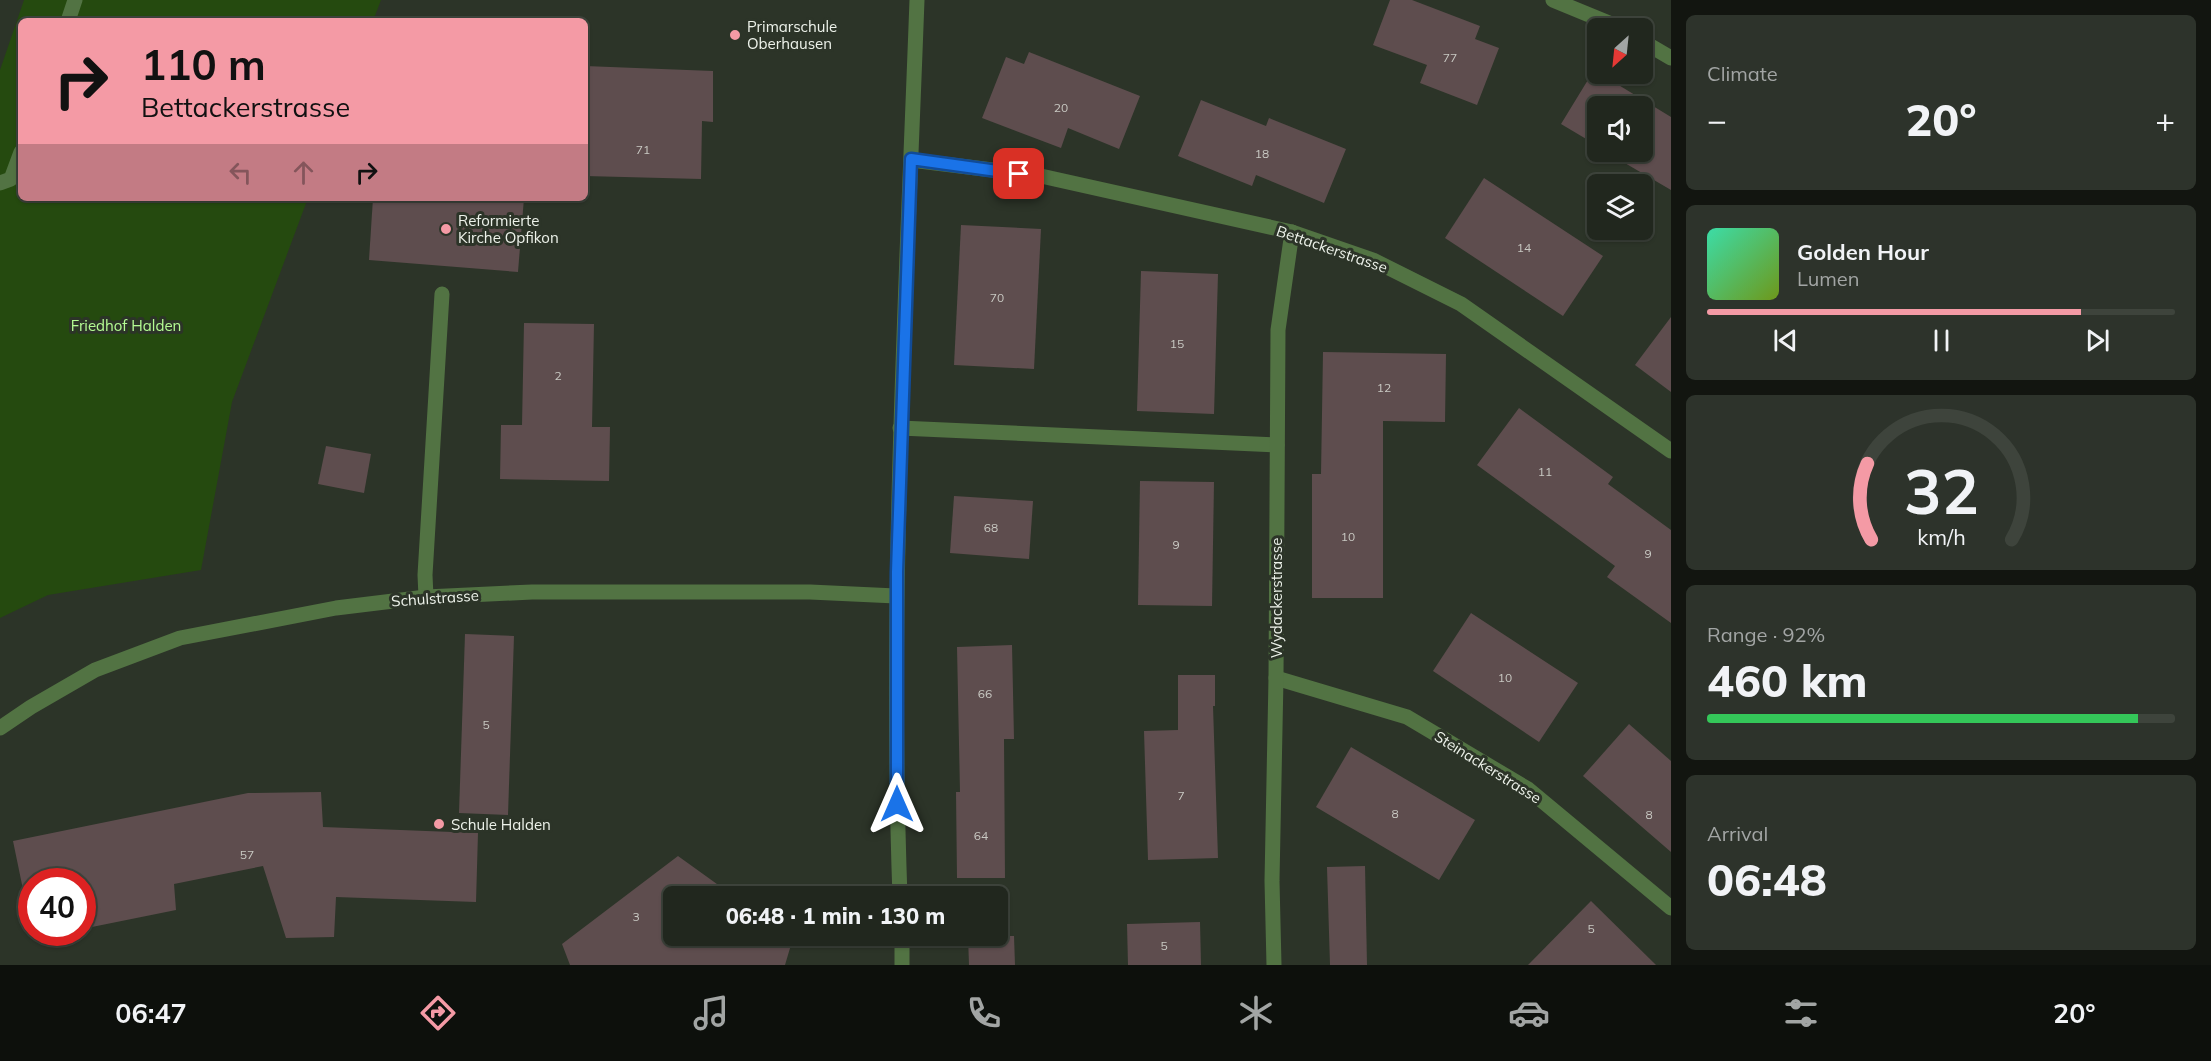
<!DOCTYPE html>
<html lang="en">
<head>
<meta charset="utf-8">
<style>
  body { margin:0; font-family:Mulish,sans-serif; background:#2d332b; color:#f1f3f6; height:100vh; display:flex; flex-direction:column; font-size:22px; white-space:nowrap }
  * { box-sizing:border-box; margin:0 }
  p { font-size:20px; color:#a2a5a4 }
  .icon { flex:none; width:33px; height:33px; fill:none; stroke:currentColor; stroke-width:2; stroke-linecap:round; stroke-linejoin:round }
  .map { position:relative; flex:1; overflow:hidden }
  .drawer { display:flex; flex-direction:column; gap:15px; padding:15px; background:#121510; width:540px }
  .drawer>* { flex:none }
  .guide { position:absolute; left:18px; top:18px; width:570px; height:183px; border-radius:9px; box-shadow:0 2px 4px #0004,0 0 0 2px #3e443c; background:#f49aa5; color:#111; overflow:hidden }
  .needle { width:39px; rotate:207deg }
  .tools { position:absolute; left:1587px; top:18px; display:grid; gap:12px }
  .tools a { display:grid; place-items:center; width:66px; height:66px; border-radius:9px; background:#21271e; box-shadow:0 2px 4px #0004,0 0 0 2px #3e443c; font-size:30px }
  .speed { position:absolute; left:18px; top:868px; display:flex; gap:12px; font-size:30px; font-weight:700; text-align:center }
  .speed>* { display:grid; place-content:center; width:78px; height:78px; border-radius:50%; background:#21271e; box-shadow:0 2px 4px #0004,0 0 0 2px #3e443c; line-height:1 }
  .speed .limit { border:9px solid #d22; background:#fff; color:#111 }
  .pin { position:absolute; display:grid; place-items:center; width:51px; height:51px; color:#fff; margin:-26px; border-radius:12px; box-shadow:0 3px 9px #0006 }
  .me { position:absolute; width:66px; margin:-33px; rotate:0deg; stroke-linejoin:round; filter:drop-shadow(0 0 4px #0008) }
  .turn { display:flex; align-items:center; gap:21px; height:126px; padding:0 24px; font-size:27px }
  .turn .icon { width:78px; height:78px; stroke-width:2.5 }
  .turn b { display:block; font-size:42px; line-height:51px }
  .lanes { display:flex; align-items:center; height:57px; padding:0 24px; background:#0003; justify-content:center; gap:30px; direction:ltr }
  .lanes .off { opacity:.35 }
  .big { font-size:45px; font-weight:800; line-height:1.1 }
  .drawer .card { flex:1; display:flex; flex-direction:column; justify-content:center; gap:9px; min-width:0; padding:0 21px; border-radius:9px; background:#2d332b }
  .drawer .dial { align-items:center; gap:0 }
  .dial svg { height:156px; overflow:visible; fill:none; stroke:#3e443c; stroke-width:7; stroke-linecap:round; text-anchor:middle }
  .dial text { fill:#f1f3f6; stroke:none }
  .song { display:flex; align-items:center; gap:18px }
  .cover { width:72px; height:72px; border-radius:9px; background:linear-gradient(135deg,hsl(160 70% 55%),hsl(80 70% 35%)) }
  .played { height:6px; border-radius:3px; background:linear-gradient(90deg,#f49aa5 80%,#3e443c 80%) }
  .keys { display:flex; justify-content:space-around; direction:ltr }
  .heat { display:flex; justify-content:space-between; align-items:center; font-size:33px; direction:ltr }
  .charge { height:9px; border-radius:4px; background:linear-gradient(90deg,#34c759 92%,#3e443c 0) }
  .trip { position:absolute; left:663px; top:886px; width:345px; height:60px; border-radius:9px; background:#21271e; box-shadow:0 2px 4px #0004,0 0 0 2px #3e443c; font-weight:800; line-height:60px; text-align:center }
  .menu { display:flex; height:96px; justify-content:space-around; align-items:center; background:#0d100c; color:#a2a5a4 }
  .menu .icon { width:42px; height:42px }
  .menu .current { color:#f49aa5 }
  .menu b { font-size:27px; color:#f1f3f6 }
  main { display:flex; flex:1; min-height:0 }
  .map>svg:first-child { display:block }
</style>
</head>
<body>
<main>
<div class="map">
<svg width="1671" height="965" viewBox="0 0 1671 965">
  <rect width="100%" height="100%" fill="#2c3428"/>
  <path fill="#254a0f" d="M24,0H381L373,21H21V198H308L232,402L201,570L48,595L0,618V70Z"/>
  <g fill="#5e4d4e">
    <path d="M1390,0H1412L1480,26L1475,39L1499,48L1477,105L1420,83L1427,65L1373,45Z"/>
    <path d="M1029,52L1140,96L1119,149L1068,128L1061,148L982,118L1006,57L1024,64Z"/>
    <path d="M585,66L713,71V122L702,121L701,179L585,176Z"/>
    <path d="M1594,70L1671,117V190L1606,152H1642V106H1598V146L1561,124Z"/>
    <path d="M1201,100L1266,126L1269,118L1346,149L1324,203L1256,175L1252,186L1178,156Z"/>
    <path d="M1484,178L1603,256L1563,316L1445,238Z"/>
    <path d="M373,198H524L518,272L369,260Z"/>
    <path d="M961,225L1041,229L1034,369L954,365Z"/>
    <path d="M1141,271L1218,274L1214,414L1137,411Z"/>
    <path d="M1671,317V392L1635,365Z"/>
    <path d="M524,323L594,324L592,427H610L609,481L500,479L501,425H522Z"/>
    <path d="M1323,352L1446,354L1445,422L1383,421V598H1312V474H1321Z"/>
    <path d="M1519,408L1613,477L1608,484L1671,530V623L1607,577L1615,566L1477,465Z"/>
    <path d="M326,446L371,454L364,493L318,484Z"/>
    <path d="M1140,481L1214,482L1212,606L1138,605Z"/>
    <path d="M954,496L1033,501L1029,559L950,553Z"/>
    <path d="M1471,613L1578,683L1539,742L1433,671Z"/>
    <path d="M465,634L514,636L508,815L459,813Z"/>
    <path d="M1012,645L1014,739H1004L1005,878H957L956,792H960L957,647Z"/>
    <path d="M1178,675H1215V706H1213L1218,858L1148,860L1144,731L1178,730Z"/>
    <path d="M1629,724L1671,761V852L1583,776Z"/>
    <path d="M1351,747L1475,820L1439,880L1316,807Z"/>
    <path d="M321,792L323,827L478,833L476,902L336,897L334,937L286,938L263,866L174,884L176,910L82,929V882H32V933L13,841L248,793Z"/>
    <path d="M678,856L735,897H674V936H790L793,938L785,965H570L562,944Z"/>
    <path d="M1365,866L1367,965H1330L1327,867Z"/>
    <path d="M1591,901L1656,965H1528Z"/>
    <path d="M1200,922L1201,965H1128L1127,924Z"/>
    <path d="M32,933H65L33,939Z"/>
    <path d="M968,936H1014L1015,965H969Z"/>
  </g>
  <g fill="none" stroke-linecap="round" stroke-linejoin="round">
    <g stroke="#527343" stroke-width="15">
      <path d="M68,21L75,0"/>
      <path d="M0,183L11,179L21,152"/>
      <path d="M900,428L1277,445"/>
      <path d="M426,597L425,575L442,294"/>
    </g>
    <g stroke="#527343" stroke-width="15">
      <path d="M911,160L1041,176L1292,232L1373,260L1461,304L1671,451"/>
      <path d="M1276,678L1407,717L1528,789L1671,908"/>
      <path d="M0,728L31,707L95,670L180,638L336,608L426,597L532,592H810L896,596"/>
      <path d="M1274,965L1272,881L1276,678L1278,330L1292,232"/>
    </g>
    <g stroke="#527343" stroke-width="15">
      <path d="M1553,0L1621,28"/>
      <path d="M1642,41L1671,58"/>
      <path d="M900,897C889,598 906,299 917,0"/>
      <path d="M902,936V965"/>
    </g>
  </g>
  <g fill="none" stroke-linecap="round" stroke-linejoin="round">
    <defs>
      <path id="route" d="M897,804V572L911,159L1019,174"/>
    </defs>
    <use href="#route" stroke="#114b97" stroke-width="15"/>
    <use href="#route" stroke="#1a73e8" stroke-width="10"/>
  </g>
  <g fill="#f49aa5" stroke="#2c3428" stroke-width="2">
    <circle cx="735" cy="35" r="6"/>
    <circle cx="446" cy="229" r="6"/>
    <circle cx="439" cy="824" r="6"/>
  </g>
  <g text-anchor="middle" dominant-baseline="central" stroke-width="6" stroke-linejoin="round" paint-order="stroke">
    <g font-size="12" fill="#c9c9c3">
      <text x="1450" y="57">77</text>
      <text x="1061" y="107">20</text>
      <text x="643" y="149">71</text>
      <text x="1262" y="153">18</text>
      <text x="1524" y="247">14</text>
      <text x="997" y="297">70</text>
      <text x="1177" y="343">15</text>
      <text x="558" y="375">2</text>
      <text x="1384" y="387">12</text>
      <text x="1545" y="471">11</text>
      <text x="991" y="527">68</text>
      <text x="1348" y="536">10</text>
      <text x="1176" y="544">9</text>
      <text x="1648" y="553">9</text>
      <text x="1505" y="677">10</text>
      <text x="985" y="693">66</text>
      <text x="486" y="724">5</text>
      <text x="1181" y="795">7</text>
      <text x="1395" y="813">8</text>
      <text x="1649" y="814">8</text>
      <text x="981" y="835">64</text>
      <text x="247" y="854">57</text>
      <text x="636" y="916">3</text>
      <text x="1591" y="928">5</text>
      <text x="1164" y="945">5</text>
    </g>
    <g font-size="15" fill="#edf2ea" stroke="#2c3428" text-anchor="start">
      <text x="747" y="26">Primarschule<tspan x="747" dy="17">Oberhausen</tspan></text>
      <text x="458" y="220">Reformierte<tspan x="458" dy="17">Kirche Opfikon</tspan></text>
      <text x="451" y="824">Schule Halden</text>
    </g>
    <g font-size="15" fill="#edf2ea" stroke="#2c3428">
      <text transform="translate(1332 249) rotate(19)">Bettackerstrasse</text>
      <text transform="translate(435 598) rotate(-4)">Schulstrasse</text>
      <text transform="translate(1276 598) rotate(-90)">Wydackerstrasse</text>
      <text transform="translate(1488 767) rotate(32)">Steinackerstrasse</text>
    </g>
    <g font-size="15" fill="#b4fb93" stroke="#2c3428">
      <text x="126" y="325">Friedhof Halden</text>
    </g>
  </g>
</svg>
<div class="tools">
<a><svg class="needle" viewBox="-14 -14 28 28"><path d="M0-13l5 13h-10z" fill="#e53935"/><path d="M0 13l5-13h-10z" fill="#a2a5a4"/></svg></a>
<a><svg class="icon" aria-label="sound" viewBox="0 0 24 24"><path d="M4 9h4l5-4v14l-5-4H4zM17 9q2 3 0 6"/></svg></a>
<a><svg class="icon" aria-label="layers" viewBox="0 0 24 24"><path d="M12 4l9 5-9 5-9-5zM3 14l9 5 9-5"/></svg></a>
</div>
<div class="speed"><div class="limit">40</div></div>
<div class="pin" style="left:1019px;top:174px;background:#d93025"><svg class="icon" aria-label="arrive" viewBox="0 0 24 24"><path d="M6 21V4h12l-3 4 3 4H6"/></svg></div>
<svg class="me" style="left:897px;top:804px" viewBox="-20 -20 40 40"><path d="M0-17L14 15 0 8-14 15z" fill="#1a73e8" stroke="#fff" stroke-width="4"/></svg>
<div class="trip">06:48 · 1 min · 130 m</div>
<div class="guide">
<div class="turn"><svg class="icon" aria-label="right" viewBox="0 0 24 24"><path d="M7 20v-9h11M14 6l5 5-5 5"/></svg><div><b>110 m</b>Bettackerstrasse</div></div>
<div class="lanes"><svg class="icon off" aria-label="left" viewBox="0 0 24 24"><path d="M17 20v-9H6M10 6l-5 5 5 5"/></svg><svg class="icon off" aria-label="ahead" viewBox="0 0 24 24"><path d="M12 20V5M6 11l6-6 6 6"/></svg><svg class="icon" aria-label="right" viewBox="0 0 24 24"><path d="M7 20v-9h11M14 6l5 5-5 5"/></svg></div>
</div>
</div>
<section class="drawer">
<div class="card"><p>Climate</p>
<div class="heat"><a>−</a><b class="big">20°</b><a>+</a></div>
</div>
<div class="card">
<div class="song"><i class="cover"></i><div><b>Golden Hour</b><p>Lumen</p></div></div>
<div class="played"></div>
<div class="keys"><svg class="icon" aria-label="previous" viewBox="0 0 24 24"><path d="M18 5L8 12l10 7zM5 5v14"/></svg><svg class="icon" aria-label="pause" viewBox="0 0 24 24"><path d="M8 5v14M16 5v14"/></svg><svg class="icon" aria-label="next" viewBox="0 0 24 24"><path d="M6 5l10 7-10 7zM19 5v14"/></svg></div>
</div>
<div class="card dial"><svg viewBox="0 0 100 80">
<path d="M14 69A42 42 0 1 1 86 69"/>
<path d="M14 69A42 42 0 0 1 12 30" stroke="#f49aa5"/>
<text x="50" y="56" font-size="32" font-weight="700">32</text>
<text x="50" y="72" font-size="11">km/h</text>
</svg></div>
<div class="card"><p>Range · 92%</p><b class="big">460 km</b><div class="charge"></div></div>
<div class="card"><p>Arrival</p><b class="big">06:48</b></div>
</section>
</main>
<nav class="menu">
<b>06:47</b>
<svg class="icon current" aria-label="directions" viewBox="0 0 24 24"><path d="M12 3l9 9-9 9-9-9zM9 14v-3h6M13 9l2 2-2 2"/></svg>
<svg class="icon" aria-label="music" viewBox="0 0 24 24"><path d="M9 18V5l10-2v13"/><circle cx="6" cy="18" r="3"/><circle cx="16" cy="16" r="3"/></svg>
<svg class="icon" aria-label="phone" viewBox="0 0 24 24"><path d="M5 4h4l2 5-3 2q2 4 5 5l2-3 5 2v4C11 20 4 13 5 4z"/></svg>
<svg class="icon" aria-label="climate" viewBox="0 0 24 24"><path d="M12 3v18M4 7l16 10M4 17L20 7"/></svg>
<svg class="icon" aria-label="car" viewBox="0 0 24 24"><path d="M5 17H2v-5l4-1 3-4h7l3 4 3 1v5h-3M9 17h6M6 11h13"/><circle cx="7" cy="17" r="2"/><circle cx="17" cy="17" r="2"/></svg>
<svg class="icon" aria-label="filters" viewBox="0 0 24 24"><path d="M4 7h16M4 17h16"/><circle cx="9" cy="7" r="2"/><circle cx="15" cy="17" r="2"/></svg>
<b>20°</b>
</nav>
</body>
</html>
